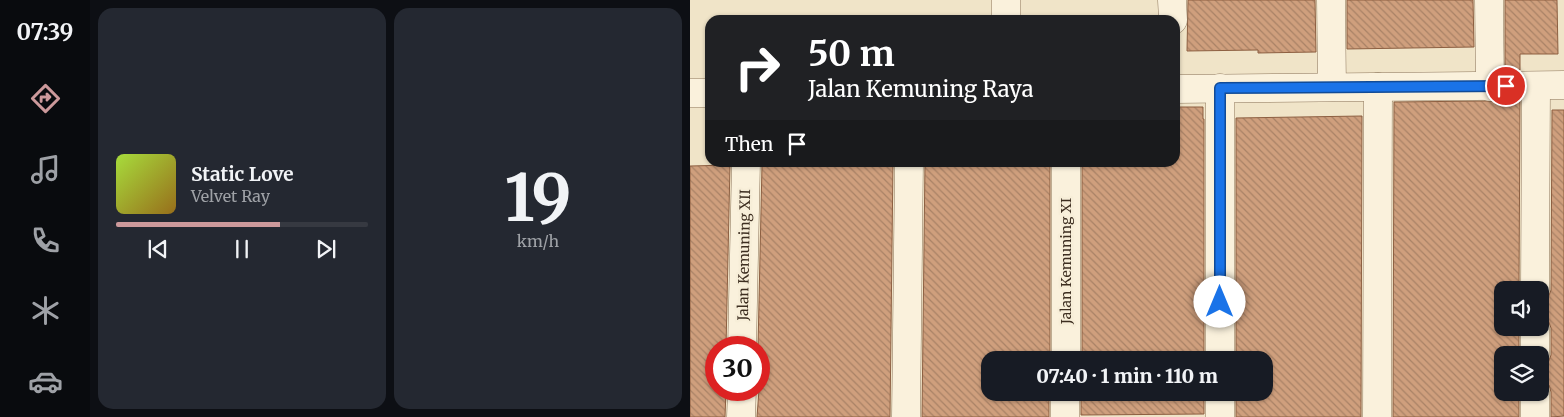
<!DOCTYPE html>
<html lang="en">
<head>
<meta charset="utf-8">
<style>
  body { margin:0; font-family:Merriweather,serif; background:#242831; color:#f1f3f6; height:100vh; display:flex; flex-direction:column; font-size:19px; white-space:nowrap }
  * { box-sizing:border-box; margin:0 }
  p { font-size:16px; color:#9ea1a6 }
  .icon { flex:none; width:28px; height:28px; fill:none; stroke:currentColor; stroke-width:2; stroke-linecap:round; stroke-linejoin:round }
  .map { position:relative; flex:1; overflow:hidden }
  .side { display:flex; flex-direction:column; gap:8px; padding:8px; background:#0d0f14; width:600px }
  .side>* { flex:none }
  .hud { position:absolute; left:15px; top:15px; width:475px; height:152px; border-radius:15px; box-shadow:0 1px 4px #0004; background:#202124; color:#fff; overflow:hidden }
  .buttons { position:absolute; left:804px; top:281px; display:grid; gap:10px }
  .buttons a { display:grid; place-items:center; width:55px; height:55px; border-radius:10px; background:#171b24; box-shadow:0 1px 4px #0004; font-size:25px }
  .speed { position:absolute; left:15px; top:336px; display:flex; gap:10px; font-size:25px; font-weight:700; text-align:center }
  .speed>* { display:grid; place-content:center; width:65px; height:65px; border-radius:50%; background:#171b24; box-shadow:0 1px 4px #0004; line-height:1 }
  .speed .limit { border:8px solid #d22; background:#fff; color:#111 }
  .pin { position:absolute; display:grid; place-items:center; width:42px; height:42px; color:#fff; margin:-21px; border:2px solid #fff; border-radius:50%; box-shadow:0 1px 5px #0007 }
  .me { position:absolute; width:55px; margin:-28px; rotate:0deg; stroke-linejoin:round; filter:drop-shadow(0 0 4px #0008) }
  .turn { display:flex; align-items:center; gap:18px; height:105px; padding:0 20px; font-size:22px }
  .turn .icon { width:65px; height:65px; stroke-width:2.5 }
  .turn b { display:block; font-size:35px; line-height:42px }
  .then { display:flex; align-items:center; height:48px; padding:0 20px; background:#0003; gap:10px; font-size:19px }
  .side .tile { flex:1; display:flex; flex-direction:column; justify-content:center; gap:8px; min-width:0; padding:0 18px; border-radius:15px; background:#242831 }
  .side .dial { align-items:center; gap:0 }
  .dial b { font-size:65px; line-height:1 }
  .song { display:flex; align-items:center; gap:15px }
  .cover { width:60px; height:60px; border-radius:8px; background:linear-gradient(135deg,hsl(80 70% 55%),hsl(40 70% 35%)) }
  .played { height:5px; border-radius:2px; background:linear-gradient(90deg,#cc999b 65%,#363941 65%) }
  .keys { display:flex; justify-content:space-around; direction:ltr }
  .side .tiles { flex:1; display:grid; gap:8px; grid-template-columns:repeat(2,1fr) }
  .trip { position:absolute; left:291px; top:351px; width:292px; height:50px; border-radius:15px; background:#171b24; box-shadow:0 1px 4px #0004; font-weight:800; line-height:50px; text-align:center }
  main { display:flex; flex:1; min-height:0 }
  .tabs { display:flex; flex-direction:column; width:90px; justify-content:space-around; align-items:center; background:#090b0e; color:#9ea1a6 }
  .tabs .icon { width:35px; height:35px }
  .tabs .on { color:#cc999b }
  .tabs b { font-size:22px; color:#f1f3f6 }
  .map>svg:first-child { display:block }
</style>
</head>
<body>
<main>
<nav class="tabs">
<b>07:39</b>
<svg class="icon on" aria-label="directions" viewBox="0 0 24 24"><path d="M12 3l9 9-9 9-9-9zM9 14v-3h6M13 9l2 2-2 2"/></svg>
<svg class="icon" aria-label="music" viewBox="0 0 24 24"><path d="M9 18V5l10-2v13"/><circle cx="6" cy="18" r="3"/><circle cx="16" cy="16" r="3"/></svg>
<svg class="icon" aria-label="phone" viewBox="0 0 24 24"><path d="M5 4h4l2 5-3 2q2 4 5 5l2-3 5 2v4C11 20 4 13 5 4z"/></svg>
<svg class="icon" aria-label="climate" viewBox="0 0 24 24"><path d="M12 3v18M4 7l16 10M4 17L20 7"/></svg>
<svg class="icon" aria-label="car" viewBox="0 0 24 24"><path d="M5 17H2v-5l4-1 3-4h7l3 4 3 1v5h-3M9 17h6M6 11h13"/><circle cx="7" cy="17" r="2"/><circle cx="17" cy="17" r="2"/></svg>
</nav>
<section class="side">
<div class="tiles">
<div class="tile">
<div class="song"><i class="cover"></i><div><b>Static Love</b><p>Velvet Ray</p></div></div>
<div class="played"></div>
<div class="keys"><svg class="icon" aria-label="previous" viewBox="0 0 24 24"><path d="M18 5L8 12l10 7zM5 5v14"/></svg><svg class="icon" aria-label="pause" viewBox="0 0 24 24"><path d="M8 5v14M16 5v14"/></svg><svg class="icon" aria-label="next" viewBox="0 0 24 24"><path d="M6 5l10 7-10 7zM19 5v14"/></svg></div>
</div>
<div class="tile dial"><b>19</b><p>km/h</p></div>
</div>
</section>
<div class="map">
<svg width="874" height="417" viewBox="0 0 874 417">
  <defs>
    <pattern id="building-back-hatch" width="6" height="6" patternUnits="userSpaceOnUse" patternTransform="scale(1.25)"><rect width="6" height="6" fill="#cf9f7d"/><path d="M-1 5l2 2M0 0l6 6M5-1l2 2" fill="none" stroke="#a98266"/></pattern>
  </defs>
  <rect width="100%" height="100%" fill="#f0e4c8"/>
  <g fill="url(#building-back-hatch)" stroke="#8d5f41">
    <path d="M498,0H625L626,52L568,53V50L497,51Z"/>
    <path d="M657,0H783L784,47L657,49Z"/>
    <path d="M815,0H867L868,54H830V70H815Z"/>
    <path d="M795,101H830L829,290H812V328H829V355H812V392H829V417H703L704,102Z"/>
    <path d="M485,107H513V119H514V360H392V162H485Z"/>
    <path d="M862,110H874V416L861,417V392L859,385L850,378V369L858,363L861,355V328L858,320L850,314V304L858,298L861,290Z"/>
    <path d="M672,116L671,417H546V392H575V360H546V118Z"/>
    <path d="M136,162H203L200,417H67L69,390L68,348L72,165L136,164Z"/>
    <path d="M235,162H360V360H300V392H359V417H232Z"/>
    <path d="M40,165L36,348H26V390H36L35,417H0V166Z"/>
    <path d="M391,392H514V414L391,415Z"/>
  </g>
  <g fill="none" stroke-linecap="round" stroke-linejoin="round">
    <defs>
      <g id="street">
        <path d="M316,0V20"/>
        <path d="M482,0L483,20"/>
        <path d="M641,0L642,87"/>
        <path d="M799,0L800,87"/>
        <path d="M530,88V360"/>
        <path d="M485,89L874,85"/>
        <path d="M0,93H20"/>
        <path d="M845,290L846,86"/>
        <path d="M52,348L56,162"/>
        <path d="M845,355V328"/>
        <path d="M376,360V162"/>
        <path d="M530,392V417"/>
        <path d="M51,417L52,390"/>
        <path d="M216,417L219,162"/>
        <path d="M375,417V392"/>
        <path d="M687,417L688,87"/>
        <path d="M845,417V392"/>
      </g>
    </defs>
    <use href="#street" stroke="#8d765c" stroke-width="29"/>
    <use href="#street" stroke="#faf1dc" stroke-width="28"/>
  </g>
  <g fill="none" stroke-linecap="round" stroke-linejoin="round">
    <defs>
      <path id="route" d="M530,302V88L816,86"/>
    </defs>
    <use href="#route" stroke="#114b97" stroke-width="12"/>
    <use href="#route" stroke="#1a73e8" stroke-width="9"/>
  </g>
  <g text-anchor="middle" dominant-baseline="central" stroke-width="5" stroke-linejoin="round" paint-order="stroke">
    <g font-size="14" fill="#3d2e20" stroke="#f7eed8">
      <text transform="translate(54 255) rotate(-89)">Jalan Kemuning XII</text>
      <text transform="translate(376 261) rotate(-90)">Jalan Kemuning XI</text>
    </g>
  </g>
</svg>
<div class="buttons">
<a><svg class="icon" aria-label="sound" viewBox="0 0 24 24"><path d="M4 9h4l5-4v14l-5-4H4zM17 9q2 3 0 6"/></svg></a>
<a><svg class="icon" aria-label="layers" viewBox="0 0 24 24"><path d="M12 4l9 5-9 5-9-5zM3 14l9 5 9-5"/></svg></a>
</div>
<div class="speed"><div class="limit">30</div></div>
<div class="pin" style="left:816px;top:86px;background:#d93025"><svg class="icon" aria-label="arrive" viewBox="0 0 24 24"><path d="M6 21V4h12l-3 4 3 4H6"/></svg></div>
<svg class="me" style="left:530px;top:302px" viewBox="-20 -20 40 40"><circle r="19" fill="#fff"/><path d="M0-13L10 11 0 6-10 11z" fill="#1a73e8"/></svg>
<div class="trip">07:40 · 1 min · 110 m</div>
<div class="hud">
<div class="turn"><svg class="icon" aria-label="right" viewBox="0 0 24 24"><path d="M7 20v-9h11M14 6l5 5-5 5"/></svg><div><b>50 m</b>Jalan Kemuning Raya</div></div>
<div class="then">Then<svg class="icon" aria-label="arrive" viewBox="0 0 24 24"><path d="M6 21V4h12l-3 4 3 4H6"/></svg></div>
</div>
</div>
</main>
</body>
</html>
